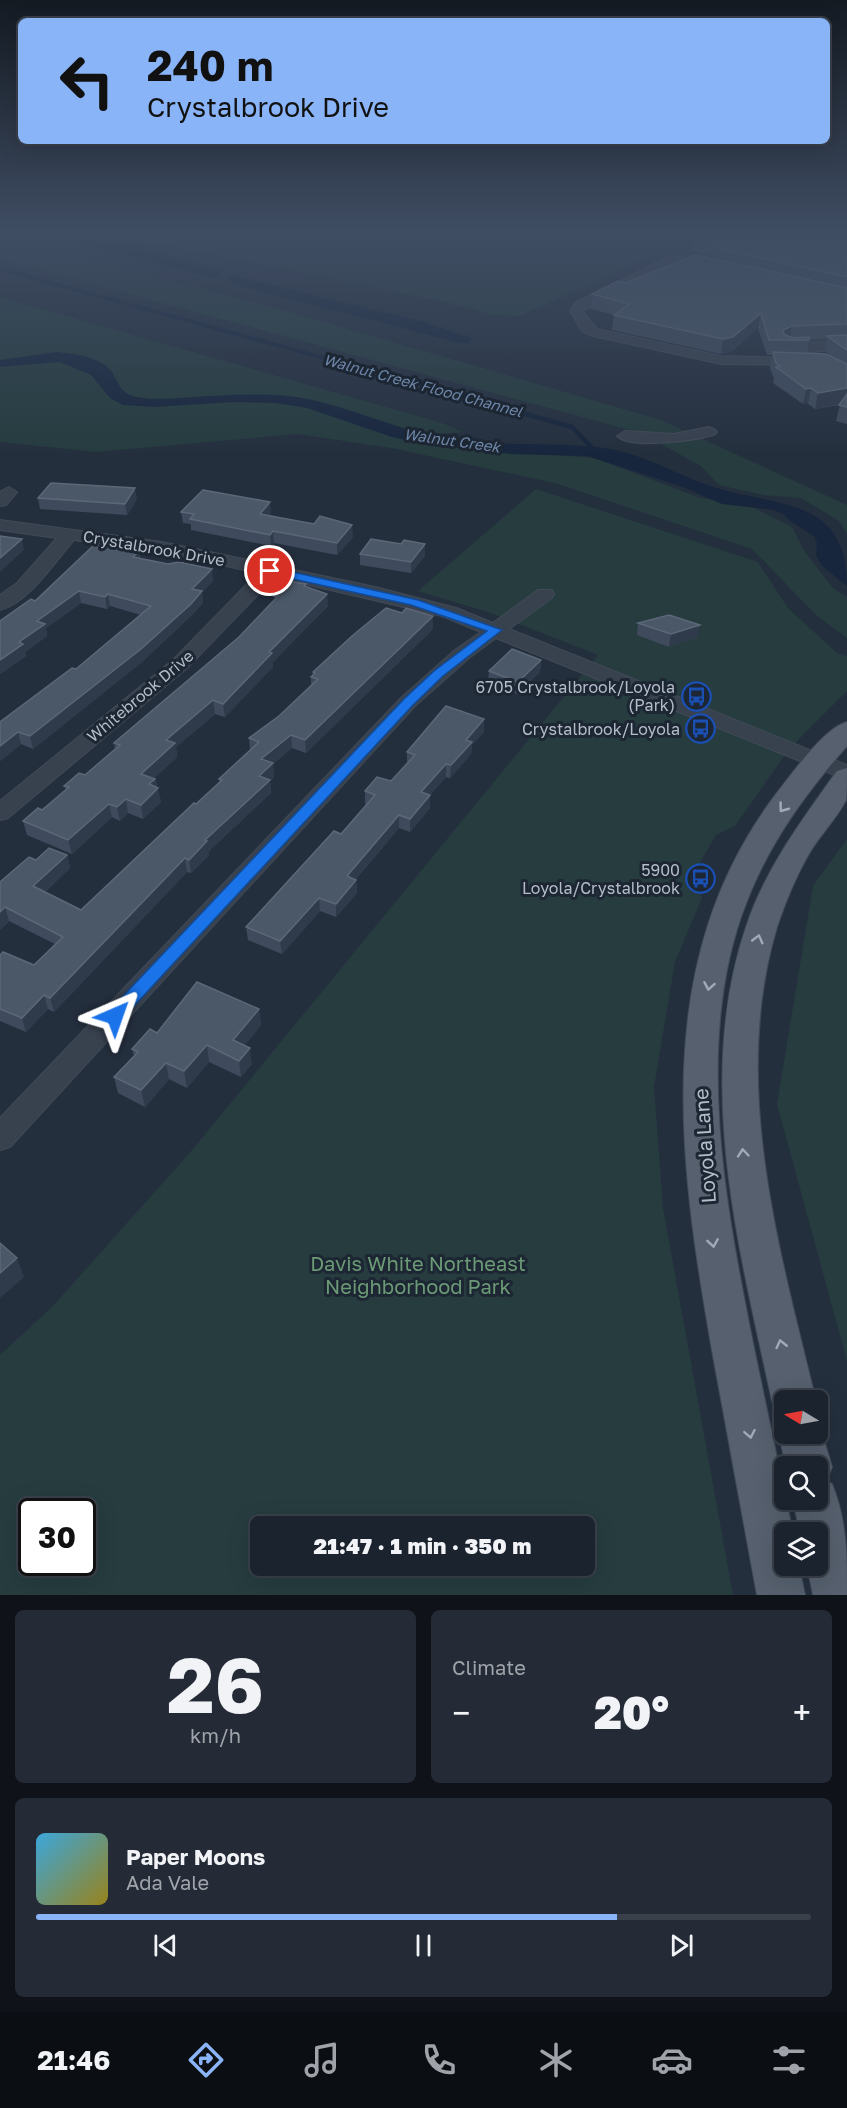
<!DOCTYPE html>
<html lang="en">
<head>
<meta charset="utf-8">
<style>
  body { margin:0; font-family:"Golos Text",sans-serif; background:#242b36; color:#f1f3f6; height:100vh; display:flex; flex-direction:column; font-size:22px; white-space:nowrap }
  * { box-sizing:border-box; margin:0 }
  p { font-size:20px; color:#a0a4aa }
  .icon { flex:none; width:33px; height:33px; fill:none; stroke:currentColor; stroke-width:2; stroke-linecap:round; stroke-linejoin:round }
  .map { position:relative; height:1595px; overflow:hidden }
  .drawer { display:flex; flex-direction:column; gap:15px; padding:15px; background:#0f1319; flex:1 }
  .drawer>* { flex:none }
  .top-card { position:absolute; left:18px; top:18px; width:812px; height:126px; border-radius:9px; box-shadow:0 6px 24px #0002,0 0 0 2px #39404a; background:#8ab4f8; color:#111; overflow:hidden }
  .needle { width:39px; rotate:280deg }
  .tools { position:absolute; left:774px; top:1390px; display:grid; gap:12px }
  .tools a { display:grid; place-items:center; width:54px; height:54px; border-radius:9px; background:#1b232e; box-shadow:0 6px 24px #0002,0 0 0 2px #39404a; font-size:30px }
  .speed { position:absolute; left:18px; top:1498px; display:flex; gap:12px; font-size:30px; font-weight:700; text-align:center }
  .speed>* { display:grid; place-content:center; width:78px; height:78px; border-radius:50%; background:#1b232e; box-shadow:0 6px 24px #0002,0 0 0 2px #39404a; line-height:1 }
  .speed .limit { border:3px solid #111; border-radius:9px; background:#fff; color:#111 }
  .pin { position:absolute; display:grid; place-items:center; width:51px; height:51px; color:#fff; margin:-26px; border:3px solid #fff; border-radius:50%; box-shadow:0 2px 6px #0007 }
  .me { position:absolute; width:66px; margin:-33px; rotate:43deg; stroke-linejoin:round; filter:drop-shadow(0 0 4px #0008) }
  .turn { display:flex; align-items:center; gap:21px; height:126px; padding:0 30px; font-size:27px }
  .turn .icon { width:78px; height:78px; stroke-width:2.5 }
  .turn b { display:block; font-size:42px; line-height:51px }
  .big { font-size:45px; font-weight:800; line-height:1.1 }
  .drawer .widget { flex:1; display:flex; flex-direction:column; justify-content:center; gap:9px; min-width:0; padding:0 21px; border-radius:9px; background:#242b36 }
  .drawer .dial { align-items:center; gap:0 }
  .dial b { font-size:78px; line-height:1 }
  .song { display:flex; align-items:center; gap:18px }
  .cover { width:72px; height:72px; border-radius:9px; background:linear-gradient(135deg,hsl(200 70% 55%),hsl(50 70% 35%)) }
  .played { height:6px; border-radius:3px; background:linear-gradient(90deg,#8ab4f8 75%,#39404a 75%) }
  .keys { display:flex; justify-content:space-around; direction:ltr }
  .heat { display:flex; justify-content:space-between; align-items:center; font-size:33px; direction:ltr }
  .drawer .tiles { flex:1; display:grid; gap:15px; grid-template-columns:1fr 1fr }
  .widget:last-child { grid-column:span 2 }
  .trip { position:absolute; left:250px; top:1516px; width:345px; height:60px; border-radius:9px; background:#1b232e; box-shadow:0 6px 24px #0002,0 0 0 2px #39404a; font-weight:800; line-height:60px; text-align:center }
  .tab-bar { display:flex; height:96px; justify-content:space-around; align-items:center; background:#0b0e12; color:#a0a4aa }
  .tab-bar .icon { width:42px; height:42px }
  .tab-bar .selected { color:#8ab4f8 }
  .tab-bar b { font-size:27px; color:#f1f3f6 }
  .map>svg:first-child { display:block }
</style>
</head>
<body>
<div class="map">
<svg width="847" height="1595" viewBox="0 0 847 1595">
  <rect width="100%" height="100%" fill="#242f3e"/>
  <g fill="#263c3f" fill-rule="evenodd">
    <path d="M0,231H35L91,260L286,311L661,420L847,505V534L839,521L801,498L763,495L719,485L701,466L641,433L0,259Z"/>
    <path d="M89,231H428L533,248L617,252L651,257L519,316L493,315L450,303L282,268Z"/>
    <path d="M0,297L442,423L463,432L420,435L439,446L595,458L700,498L748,505L792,527L805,552L833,588L847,597V638L817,616L752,549L555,483L391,448L297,434L96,452L0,442Z"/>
    <path d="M536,489L758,562L788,608L837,653L847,656V691L789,749L735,826L716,835L692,876L702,898L675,962L654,1087L663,1208L733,1595H0V1355L53,1306L193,1149L598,655L491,613L418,591ZM32,1512H82V1563H32ZM261,1527H585V1566H261Z"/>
    <path d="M847,839V1361L777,1104L813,886Z"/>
  </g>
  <g fill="#17263c">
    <path d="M88,240C131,239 177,259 219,271V275L214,278L84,244Z"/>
    <path d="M231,275L424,322L472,338L468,343H460L235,285L228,279Z"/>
    <path d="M57,352C73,354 90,355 105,365C121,376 113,395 143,398C160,400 177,398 193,397C225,395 257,393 288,396C340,402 386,426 437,437C491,448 549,441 604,448C644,453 681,478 720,489C782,507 847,499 847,586L822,566L816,555L817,543L814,536L790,521L783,514L774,510L722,504L683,487L587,456L510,454L420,443L392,437L307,408L276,403L233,402L155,407L123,405L110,398L91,375L60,362L0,367V360Z"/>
  </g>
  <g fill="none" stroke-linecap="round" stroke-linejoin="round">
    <path stroke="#17263c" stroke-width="4" d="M0,269L437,389"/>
    <path stroke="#17263c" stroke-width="4.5" d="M432,388L572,427L594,450"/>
    <defs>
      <g id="minor">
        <path d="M682,256L720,266L714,270L682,264L671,265L582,311L597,329L721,356L800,358L807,362L805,365L721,364L593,336L582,331L570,311L575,303L664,259Z"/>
        <path d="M847,340V348C831,350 782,358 770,347C775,343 834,341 847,340Z"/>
        <path d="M709,427L714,429L717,432L714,435C696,440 630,450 617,436L625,431L674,434Z"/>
        <path d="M9,487L17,492L6,505L0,506V492Z"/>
        <path d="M0,520L162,542L375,587L456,608L493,623L538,590H552L554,594L552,598L509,629L847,765V780L496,638L469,658L415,706L10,1147L0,1150V1118L401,698L455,650L481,632L442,616L275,577L187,668L8,818L0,820V801L173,660L258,573L162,552L74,540C54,562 30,602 0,610V595L17,583L57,538L0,530Z"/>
      </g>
      <g id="major">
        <path d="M847,722V746C805,794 770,842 747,901C692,1039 726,1208 754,1348C767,1410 780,1473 793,1533H784V1566H799L805,1595H757C742,1515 728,1436 713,1356C679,1163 649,962 776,794C791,775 825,727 847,722Z"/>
        <path d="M847,768C847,777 847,792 846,800C837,818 821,834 810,852C797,874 785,903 777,927C730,1083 779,1248 816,1401H784V1419L779,1416L772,1401C739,1248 694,1081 746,927C765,869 802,820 837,771Z"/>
        <path d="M784,1420V1434H818V1420L832,1467L826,1481L832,1484C847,1521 847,1556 847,1595H813L807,1566H818V1533H800L793,1500H818V1467H786L779,1434Z"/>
      </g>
    </defs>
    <use href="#minor" stroke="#414a57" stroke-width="2"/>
    <use href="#major" stroke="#414a57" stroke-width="2"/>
    <use href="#minor" fill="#38414e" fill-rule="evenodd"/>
    <use href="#major" fill="#56606e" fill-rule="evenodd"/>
  </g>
  <g fill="#3f4b5c" fill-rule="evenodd">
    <path d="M706,231H828L821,235L847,241V424L836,421L840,405L815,409L808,404H803L773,383L774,379L770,368L772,355H767L758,328L731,352L721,354L612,330L614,315L591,309L592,294L625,283L715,259V257L691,251L693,237ZM827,339L825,351L832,357L807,353L809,340Z"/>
    <path d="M38,498L137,499L127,515L40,509Z"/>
    <path d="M181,512L271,513L269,515L353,537L337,555L274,543L271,546L191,530V524L183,523Z"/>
    <path d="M401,544H425V556L411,573L360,565V554Z"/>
    <path d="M132,548V550L139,551L140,558L213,581L202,592L203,603L192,615L143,661L33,749L21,744L0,761V722L76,669L141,615L110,606L107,609L81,603L46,628L47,636L25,652L26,656L0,674L35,601Z"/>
    <path d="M306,584V587L328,606L273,662V667L225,717L215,714L176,747L177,757L154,778L155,779L161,802L143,819L128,813L120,821L112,817L72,854L27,835L23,821L42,810L66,790L64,786L85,775L115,749L114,743L239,637L275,600L274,596Z"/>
    <path d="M638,623L698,637L669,647L637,635Z"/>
    <path d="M433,629L306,753L292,748L273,764L274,777L270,781L271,793L208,852L209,855L191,873L187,872L54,1012L48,1009L26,1032L0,1021V955L34,965L55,944L9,921L0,930V882L36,860L67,855L70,868L45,892L81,910L220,783L219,779L250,750L249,738L279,716L311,685V677L313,675V672Z"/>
    <path d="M541,660L540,672L517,694L488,683L489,671Z"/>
    <path d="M484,719V732L472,745L471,754L450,778L446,777L430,795V808L410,832L399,828L356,879L357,893L336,917L320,911L282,954L248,940L246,927L341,834L367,804H365V791L391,781L407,764V752Z"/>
    <path d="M259,1009L261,1025L245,1045L252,1064L241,1077L209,1062L187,1088L169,1079L145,1107L118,1093L114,1077L134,1056L132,1049L157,1033Z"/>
  </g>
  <g fill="#2f3b4b">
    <path d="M821,231H828L820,236Z"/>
    <path d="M761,313L758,328L731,352L721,354L723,339Z"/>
    <path d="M792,326L789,340H782L783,330Z"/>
    <path d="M811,388L808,404H803L806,389Z"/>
    <path d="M847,388V403L815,409L818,393Z"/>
    <path d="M135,488L137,499L127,515L125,504Z"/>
    <path d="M270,502L271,513L260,525V514Z"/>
    <path d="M352,525L353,537L337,555V543Z"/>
    <path d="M273,531L274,543L271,546L270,535Z"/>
    <path d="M22,539L24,550L0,572V558Z"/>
    <path d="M425,544V556L411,573V562Z"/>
    <path d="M132,548L133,557L139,551L140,563L135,569L131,550Z"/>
    <path d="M212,569L213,581L202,592L203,603L192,615L143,661L33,749L30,736L192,589Z"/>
    <path d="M79,591L81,603L46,628L47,636L25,652L26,656L0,674V660L19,642L37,621Z"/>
    <path d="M108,594L110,606L107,609L105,597Z"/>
    <path d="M327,594L328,606L273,662V667L225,717L223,704L269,652Z"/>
    <path d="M433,616V629L306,753L305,740Z"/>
    <path d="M700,625L698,637L669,647L671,634Z"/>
    <path d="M541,660L540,672L517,694L518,682Z"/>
    <path d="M213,700L215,714L176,747L177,757L144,788L141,774L166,740Z"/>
    <path d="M484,719V732L472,745L471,754L450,778L451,765L466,740Z"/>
    <path d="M18,732L21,744L0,761V746Z"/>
    <path d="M291,735L292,748L273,764L274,777L270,781L271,793L208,852L209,855L191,873L189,860L259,776L261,759Z"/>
    <path d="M446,764V777L421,805V792Z"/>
    <path d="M155,779L157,789L158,788L161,802L143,819L141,805L149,784Z"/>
    <path d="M430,795V808L410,832V819Z"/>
    <path d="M126,799L128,813L120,821L117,807Z"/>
    <path d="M109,804L112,817L72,854L68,840Z"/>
    <path d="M399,815V828L347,889V876Z"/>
    <path d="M67,855L70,868L36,900L33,886Z"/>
    <path d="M185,858L187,872L54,1012L50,998Z"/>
    <path d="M356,880L357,893L336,917V904Z"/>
    <path d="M319,898L320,911L282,954L280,941Z"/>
    <path d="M5,907L9,921L0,930V912Z"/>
    <path d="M44,995L48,1009L26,1032L22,1018Z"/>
    <path d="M259,1009L261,1025L236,1056L233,1040Z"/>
    <path d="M207,1045L209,1062L187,1088L184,1071Z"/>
    <path d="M250,1048L252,1064L241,1077L239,1061Z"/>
    <path d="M166,1063L169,1079L145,1107L141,1090Z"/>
    <path d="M17,1258L24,1277L0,1298V1273Z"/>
  </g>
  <g fill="#4b5868" stroke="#5c6777" stroke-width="1.5">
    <path d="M706,231H807L806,232L847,241V277L716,248L724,245L693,237Z"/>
    <path d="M696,255L847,288V324L792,326L783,330L784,334L792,338L809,337V340H769L761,313L733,337L723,339L614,315L629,304L592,294L618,281L625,283Z"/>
    <path d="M847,335V350L827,336Z"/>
    <path d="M773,352L826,354L847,364V388L818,393L811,388L806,389L776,367L780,366L776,363Z"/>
    <path d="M847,394V407L839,405Z"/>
    <path d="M51,483L135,488L125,504L38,498Z"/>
    <path d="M203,490L270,502L260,514L314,524L320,516L352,525L337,543L273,531L270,535L190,519L194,514L181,512Z"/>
    <path d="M0,536L22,539L0,558Z"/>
    <path d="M371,539L401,544L404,540L425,544L411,562L360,554Z"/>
    <path d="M94,545L132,548L131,550L139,551L133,557L168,564L179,562L212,569L192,589L202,591L191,604L141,649L30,736L18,732L0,746V722L72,668L76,669L151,606L108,594L105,597L79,591L37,621L45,624L19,642L23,644L0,660V621L31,599L35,601Z"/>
    <path d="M288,581L306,584L304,586L327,594L269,652L272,653L223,704L213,700L166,740L175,743L141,774L155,779L149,784L158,788L141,805L126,799L117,807L109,804L68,840L23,821L38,808L42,810L69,787L64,786L79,773L85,775L120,745L114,743L239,637L278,596H274Z"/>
    <path d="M386,608L402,613L406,608L433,616L305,740L291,735L261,759L273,763L259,776L270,780L205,840L207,841L189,860L185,858L50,998L44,995L22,1018L0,1009V955L3,952L34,965L63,937L5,907L0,912V882L29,857L36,860L49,848L67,855L33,886L81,910L194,803L196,804L222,780L219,779L259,742L249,738L279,716L318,679L311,677L315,673L313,672L352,636Z"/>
    <path d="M669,615L700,625L671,634L638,623Z"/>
    <path d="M512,649L541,660L518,682L489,671Z"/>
    <path d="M446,706L484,719L466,740L472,742L451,765L446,764L421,792L430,795L410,819L399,815L347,876L356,880L336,904L319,898L280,941L246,927L334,831L341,834L375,795L365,791L377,777L391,781L415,755L407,752Z"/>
    <path d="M197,982L259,1009L233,1040L250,1048L239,1061L207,1045L184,1071L166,1063L141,1090L114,1077L138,1052L132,1049L150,1029L157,1033Z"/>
    <path d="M0,1243L17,1258L0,1273Z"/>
  </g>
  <defs><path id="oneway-chevron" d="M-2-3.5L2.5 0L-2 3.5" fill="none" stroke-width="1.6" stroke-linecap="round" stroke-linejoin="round" transform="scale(1.5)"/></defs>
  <g stroke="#a1aab7">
    <use href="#oneway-chevron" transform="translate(783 808) rotate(127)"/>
    <use href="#oneway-chevron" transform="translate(758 939) rotate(-75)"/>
    <use href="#oneway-chevron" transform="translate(709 986) rotate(100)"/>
    <use href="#oneway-chevron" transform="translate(743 1153) rotate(-95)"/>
    <use href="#oneway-chevron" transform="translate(713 1243) rotate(81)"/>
    <use href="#oneway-chevron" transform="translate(781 1344) rotate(-103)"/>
    <use href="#oneway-chevron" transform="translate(750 1434) rotate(79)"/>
  </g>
  <linearGradient id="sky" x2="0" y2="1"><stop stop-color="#141a22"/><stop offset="0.51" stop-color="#3f4d63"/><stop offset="1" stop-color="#3f4d63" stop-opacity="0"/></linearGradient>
  <rect width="847" height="455" fill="url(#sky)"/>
  <path fill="#1a73e8" stroke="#114b97" stroke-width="1.5" d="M270,567L418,600L502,630L443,676L413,705L121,1020H109L107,1016L109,1011L404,699L434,671L487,631L411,605L266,573V568Z"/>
  <defs>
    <symbol id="bus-ring" viewBox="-11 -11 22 22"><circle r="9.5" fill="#1d2633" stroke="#1a4fb4" stroke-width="1.5"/><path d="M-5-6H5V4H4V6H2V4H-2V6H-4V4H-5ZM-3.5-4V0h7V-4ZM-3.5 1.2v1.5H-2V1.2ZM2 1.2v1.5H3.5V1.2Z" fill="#1a4fb4"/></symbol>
  </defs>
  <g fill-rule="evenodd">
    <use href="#bus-ring" x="680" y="680" width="33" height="33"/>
    <use href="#bus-ring" x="684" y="712" width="33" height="33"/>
    <use href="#bus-ring" x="684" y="862" width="33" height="33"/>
  </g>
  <g text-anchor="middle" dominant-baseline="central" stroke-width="6" stroke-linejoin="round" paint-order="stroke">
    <g font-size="15" font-style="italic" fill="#6d86a8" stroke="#1d2633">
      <text transform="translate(423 385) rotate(15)">Walnut Creek Flood Channel</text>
      <text transform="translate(452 440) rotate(8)">Walnut Creek</text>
    </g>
    <g font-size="16" fill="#b4bcc9" stroke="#1d2633">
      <text transform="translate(154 548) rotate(10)">Crystalbrook Drive</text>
      <text transform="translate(140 696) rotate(-40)">Whitebrook Drive</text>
    </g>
    <g font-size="16" fill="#b4bcc9" stroke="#1d2633" text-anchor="end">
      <text x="675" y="687">6705 Crystalbrook/Loyola<tspan x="675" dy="18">(Park)</tspan></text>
      <text x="680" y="729">Crystalbrook/Loyola</text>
      <text x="680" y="870">5900<tspan x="680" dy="18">Loyola/Crystalbrook</tspan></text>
    </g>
    <g font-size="20" fill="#b4bcc9" stroke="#1d2633">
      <text transform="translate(704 1146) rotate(-94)">Loyola Lane</text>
    </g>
    <g font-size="20" fill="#6b9a76" stroke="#1d2633">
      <text x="418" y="1263">Davis White Northeast<tspan x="418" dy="23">Neighborhood Park</tspan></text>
    </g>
  </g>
</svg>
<div class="tools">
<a><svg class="needle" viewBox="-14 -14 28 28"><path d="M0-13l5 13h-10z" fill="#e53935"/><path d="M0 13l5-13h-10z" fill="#a0a4aa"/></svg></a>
<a><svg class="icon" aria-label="search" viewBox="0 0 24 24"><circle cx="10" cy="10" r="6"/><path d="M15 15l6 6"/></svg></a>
<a><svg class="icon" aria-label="layers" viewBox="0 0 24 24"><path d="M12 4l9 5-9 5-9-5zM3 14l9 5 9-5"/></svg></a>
</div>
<div class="speed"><div class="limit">30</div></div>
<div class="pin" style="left:270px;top:571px;background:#d93025"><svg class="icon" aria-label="arrive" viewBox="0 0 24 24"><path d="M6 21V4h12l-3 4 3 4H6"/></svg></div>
<svg class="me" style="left:115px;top:1016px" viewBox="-20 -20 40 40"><path d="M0-17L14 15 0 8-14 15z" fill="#1a73e8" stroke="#fff" stroke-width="4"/></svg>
<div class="trip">21:47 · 1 min · 350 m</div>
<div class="top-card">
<div class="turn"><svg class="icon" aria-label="left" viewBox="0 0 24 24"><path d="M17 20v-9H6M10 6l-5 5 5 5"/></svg><div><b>240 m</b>Crystalbrook Drive</div></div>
</div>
</div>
<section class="drawer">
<div class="tiles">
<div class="widget dial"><b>26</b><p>km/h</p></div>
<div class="widget"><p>Climate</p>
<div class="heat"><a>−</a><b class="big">20°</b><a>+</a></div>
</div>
<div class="widget">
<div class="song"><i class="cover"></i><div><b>Paper Moons</b><p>Ada Vale</p></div></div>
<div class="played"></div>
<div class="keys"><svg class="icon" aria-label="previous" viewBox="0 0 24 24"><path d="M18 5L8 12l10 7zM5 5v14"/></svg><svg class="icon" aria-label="pause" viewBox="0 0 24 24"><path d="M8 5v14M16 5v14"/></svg><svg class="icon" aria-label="next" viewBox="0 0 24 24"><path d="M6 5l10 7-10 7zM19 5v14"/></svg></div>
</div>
</div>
</section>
<nav class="tab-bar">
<b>21:46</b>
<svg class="icon selected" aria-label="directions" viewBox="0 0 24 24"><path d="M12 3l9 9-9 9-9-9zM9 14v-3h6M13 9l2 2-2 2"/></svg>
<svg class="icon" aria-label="music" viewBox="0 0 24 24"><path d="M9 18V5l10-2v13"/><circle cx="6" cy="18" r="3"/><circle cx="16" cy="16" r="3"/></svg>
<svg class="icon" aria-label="phone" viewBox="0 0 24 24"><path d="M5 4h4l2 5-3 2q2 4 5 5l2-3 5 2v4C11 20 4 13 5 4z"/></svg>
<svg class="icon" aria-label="climate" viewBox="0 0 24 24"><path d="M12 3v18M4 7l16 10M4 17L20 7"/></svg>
<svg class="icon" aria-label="car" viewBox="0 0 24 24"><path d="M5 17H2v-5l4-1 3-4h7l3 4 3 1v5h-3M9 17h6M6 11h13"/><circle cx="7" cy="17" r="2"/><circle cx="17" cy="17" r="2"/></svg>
<svg class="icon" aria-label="filters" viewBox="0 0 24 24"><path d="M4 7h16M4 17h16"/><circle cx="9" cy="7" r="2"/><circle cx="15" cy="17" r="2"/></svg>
</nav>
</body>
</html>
